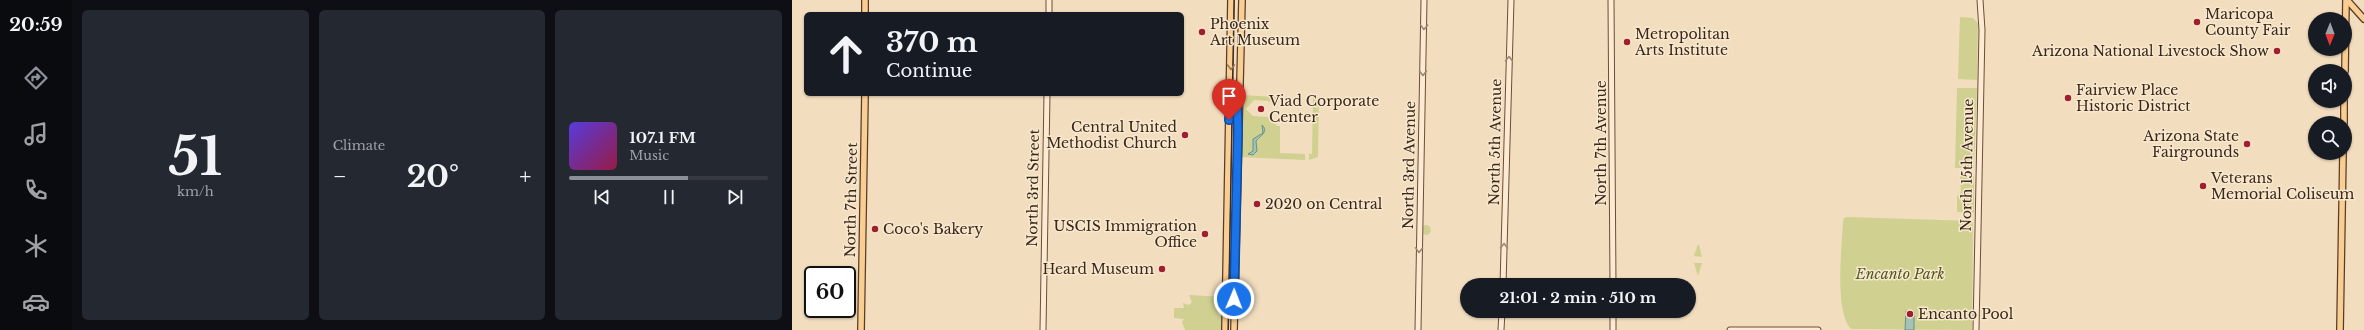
<!DOCTYPE html>
<html lang="en">
<head>
<meta charset="utf-8">
<style>
  body { margin:0; font-family:"Libre Baskerville",serif; background:#242831; color:#f1f3f6; height:100vh; display:flex; flex-direction:column; font-size:15px; white-space:nowrap }
  * { box-sizing:border-box; margin:0 }
  p { font-size:13px; color:#9ea1a6 }
  .icon { flex:none; width:22px; height:22px; fill:none; stroke:currentColor; stroke-width:2; stroke-linecap:round; stroke-linejoin:round }
  .map { position:relative; flex:1; overflow:hidden }
  .drawer { display:flex; flex-direction:column; gap:10px; padding:10px; background:#0d0f14; width:720px }
  .drawer>* { flex:none }
  .hud { position:absolute; left:12px; top:12px; width:380px; height:84px; border-radius:6px; box-shadow:0 1px 3px #0004; background:#171b24; color:#f1f3f6; overflow:hidden }
  .needle { width:26px; rotate:181deg }
  .fabs { position:absolute; left:1516px; top:12px; display:grid; gap:8px }
  .fabs a { display:grid; place-items:center; width:44px; height:44px; border-radius:50%; background:#171b24; box-shadow:0 1px 3px #0004; font-size:20px }
  .speed { position:absolute; left:12px; top:266px; display:flex; gap:8px; font-size:20px; font-weight:700; text-align:center }
  .speed>* { display:grid; place-content:center; width:52px; height:52px; border-radius:50%; background:#171b24; box-shadow:0 1px 3px #0004; line-height:1 }
  .speed .limit { border:2px solid #111; border-radius:6px; background:#fff; color:#111 }
  .pin { position:absolute; display:grid; place-items:center; width:34px; height:34px; color:#fff; margin:-41px -17px; border-radius:50% 50% 50% 0; rotate:-45deg; box-shadow:0 0 4px #0007 }
  .pin .icon { rotate:45deg }
  .me { position:absolute; width:44px; margin:-22px; rotate:1deg; stroke-linejoin:round; filter:drop-shadow(0 0 3px #0008) }
  .turn { display:flex; align-items:center; gap:14px; height:84px; padding:0 16px; font-size:18px }
  .turn .icon { width:52px; height:52px; stroke-width:2.5 }
  .turn b { display:block; font-size:28px; line-height:34px }
  .big { font-size:30px; font-weight:700; line-height:1.1 }
  .drawer .tile { flex:1; display:flex; flex-direction:column; justify-content:center; gap:6px; min-width:0; padding:0 14px; border-radius:6px; background:#242831 }
  .drawer .dial { align-items:center; gap:0 }
  .dial b { font-size:52px; line-height:1 }
  .song { display:flex; align-items:center; gap:12px }
  .cover { width:48px; height:48px; border-radius:6px; background:linear-gradient(135deg,hsl(250 70% 55%),hsl(340 70% 35%)) }
  .played { height:4px; border-radius:2px; background:linear-gradient(90deg,#8c9099 60%,#363941 60%) }
  .keys { display:flex; justify-content:space-around; direction:ltr }
  .heat { display:flex; justify-content:space-between; align-items:center; font-size:22px; direction:ltr }
  .drawer .tiles { flex:1; display:grid; gap:10px; grid-template-columns:repeat(3,1fr) }
  .trip { position:absolute; left:668px; top:278px; width:236px; height:40px; border-radius:20px; background:#171b24; box-shadow:0 1px 3px #0004; font-weight:700; line-height:40px; text-align:center }
  main { display:flex; flex:1; min-height:0 }
  .tab-bar { display:flex; flex-direction:column; width:72px; justify-content:space-around; align-items:center; background:#090b0e; color:#9ea1a6 }
  .tab-bar .icon { width:28px; height:28px }
  .tab-bar .current { color:#8c9099 }
  .tab-bar b { font-size:18px; color:#f1f3f6 }
  .map>svg:first-child { display:block }
</style>
</head>
<body>
<main>
<nav class="tab-bar">
<b>20:59</b>
<svg class="icon current" aria-label="directions" viewBox="0 0 24 24"><path d="M12 3l9 9-9 9-9-9zM9 14v-3h6M13 9l2 2-2 2"/></svg>
<svg class="icon" aria-label="music" viewBox="0 0 24 24"><path d="M9 18V5l10-2v13"/><circle cx="6" cy="18" r="3"/><circle cx="16" cy="16" r="3"/></svg>
<svg class="icon" aria-label="phone" viewBox="0 0 24 24"><path d="M5 4h4l2 5-3 2q2 4 5 5l2-3 5 2v4C11 20 4 13 5 4z"/></svg>
<svg class="icon" aria-label="climate" viewBox="0 0 24 24"><path d="M12 3v18M4 7l16 10M4 17L20 7"/></svg>
<svg class="icon" aria-label="car" viewBox="0 0 24 24"><path d="M5 17H2v-5l4-1 3-4h7l3 4 3 1v5h-3M9 17h6M6 11h13"/><circle cx="7" cy="17" r="2"/><circle cx="17" cy="17" r="2"/></svg>
</nav>
<section class="drawer">
<div class="tiles">
<div class="tile dial"><b>51</b><p>km/h</p></div>
<div class="tile"><p>Climate</p>
<div class="heat"><a>−</a><b class="big">20°</b><a>+</a></div>
</div>
<div class="tile">
<div class="song"><i class="cover"></i><div><b>107.1 FM</b><p>Music</p></div></div>
<div class="played"></div>
<div class="keys"><svg class="icon" aria-label="previous" viewBox="0 0 24 24"><path d="M18 5L8 12l10 7zM5 5v14"/></svg><svg class="icon" aria-label="pause" viewBox="0 0 24 24"><path d="M8 5v14M16 5v14"/></svg><svg class="icon" aria-label="next" viewBox="0 0 24 24"><path d="M6 5l10 7-10 7zM19 5v14"/></svg></div>
</div>
</div>
</section>
<div class="map">
<svg width="1572" height="330" viewBox="0 0 1572 330">
  <rect width="100%" height="100%" fill="#f2ddbe"/>
  <g fill="#d0d191">
    <path d="M1168,17L1181,18L1186,23L1185,80L1166,79Z"/>
    <path d="M1165,88H1185L1182,168H1163Z"/>
    <path d="M449,95L484,97L483,105L476,101L462,100L454,109L461,116L476,117L485,126H488V153L513,154V160L448,157Z"/>
    <path d="M519,96L527,97L526,157L517,160V154H520L521,98Z"/>
    <path d="M1168,176H1182V213L1165,212V196L1169,192Z"/>
    <path d="M1055,217L1181,221L1180,330L1059,329C1042,310 1050,247 1051,221L1052,218Z"/>
    <circle cx="634" cy="230" r="5"/>
    <path d="M906,244L907,245L910,257L902,256Z"/>
    <path d="M902,263H910L906,276Z"/>
    <path d="M397,295L434,297L433,330H393L390,322L392,319L382,318V308H392L391,303L397,305L400,302Z"/>
  </g>
  <g fill="#a2c3b6" stroke="#689283">
    <path d="M470,125C477,132 468,136 464,141L465,151L461,155L456,154L461,151V139L471,133Z"/>
    <path d="M1114,311L1122,312V330H1113Z"/>
  </g>
  <g fill="none" stroke-linecap="round" stroke-linejoin="round">
    <defs>
      <g id="secondary">
        <path d="M819,0L821,285"/>
        <path d="M257,14V0"/>
        <path d="M711,285L719,0"/>
        <path d="M821,311V330"/>
        <path d="M251,330L255,94"/>
        <path d="M626,330L632,0"/>
        <path d="M709,330L710,311"/>
        <path d="M938,330H1026"/>
        <path d="M1184,330L1190,30L1188,0"/>
      </g>
      <g id="primary">
        <path d="M73,0V14"/>
        <path d="M1555,0L1572,19"/>
        <path d="M1553,71L1554,0"/>
        <path d="M1552,123V101"/>
        <path d="M69,330L73,94"/>
        <path d="M433,330L439,0"/>
        <path d="M442,330L450,0"/>
        <path d="M1548,330L1551,153"/>
      </g>
    </defs>
    <use href="#secondary" stroke="#6d4d38" stroke-width="7"/>
    <use href="#primary" stroke="#593b2a" stroke-width="8"/>
    <use href="#secondary" stroke="#fcebd2" stroke-width="5"/>
    <use href="#primary" stroke="#f9ce92" stroke-width="5.5"/>
    <path stroke="#3a271b" stroke-width="1" d="M436,330L442,0"/>
  </g>
  <defs><path id="oneway-chevron" d="M-2-3.5L2.5 0L-2 3.5" fill="none" stroke-width="1.6" stroke-linecap="round" stroke-linejoin="round"/></defs>
  <g stroke="#9b8976">
    <use href="#oneway-chevron" transform="translate(632 27) rotate(92)"/>
    <use href="#oneway-chevron" transform="translate(717 59) rotate(-89)"/>
    <use href="#oneway-chevron" transform="translate(631 73) rotate(90)"/>
    <use href="#oneway-chevron" transform="translate(712 246) rotate(-89)"/>
    <use href="#oneway-chevron" transform="translate(627 250) rotate(92)"/>
  </g>
  <use stroke="#9a7a56" href="#oneway-chevron" transform="translate(439 67) rotate(91)"/>
  <g fill="none" stroke-linecap="round" stroke-linejoin="round">
    <defs>
      <path id="route" d="M437,120L439,95L445,102L446,129L442,299"/>
    </defs>
    <use href="#route" stroke="#114b97" stroke-width="10"/>
    <use href="#route" stroke="#1a73e8" stroke-width="7"/>
  </g>
  <g fill="#a01f2e" stroke="#f8e8ce" stroke-width="1.5">
    <circle cx="1405" cy="22" r="4"/>
    <circle cx="410" cy="32" r="4"/>
    <circle cx="835" cy="42" r="4"/>
    <circle cx="1485" cy="51" r="4"/>
    <circle cx="1276" cy="98" r="4"/>
    <circle cx="469" cy="109" r="4"/>
    <circle cx="393" cy="135" r="4"/>
    <circle cx="1455" cy="144" r="4"/>
    <circle cx="1411" cy="186" r="4"/>
    <circle cx="465" cy="204" r="4"/>
    <circle cx="83" cy="229" r="4"/>
    <circle cx="413" cy="234" r="4"/>
    <circle cx="370" cy="269" r="4"/>
    <circle cx="1118" cy="314" r="4"/>
  </g>
  <g text-anchor="middle" dominant-baseline="central" stroke-width="3" stroke-linejoin="round" paint-order="stroke">
    <g font-size="14" fill="#3a271b" stroke="#f8e8ce" text-anchor="start">
      <text x="1413" y="14">Maricopa<tspan x="1413" dy="16">County Fair</tspan></text>
      <text x="418" y="24">Phoenix<tspan x="418" dy="16">Art Museum</tspan></text>
      <text x="843" y="34">Metropolitan<tspan x="843" dy="16">Arts Institute</tspan></text>
      <text x="1477" y="51" text-anchor="end">Arizona National Livestock Show</text>
      <text x="1284" y="90">Fairview Place<tspan x="1284" dy="16">Historic District</tspan></text>
      <text x="477" y="101">Viad Corporate<tspan x="477" dy="16">Center</tspan></text>
      <text x="385" y="127" text-anchor="end">Central United<tspan x="385" dy="16">Methodist Church</tspan></text>
      <text x="1447" y="136" text-anchor="end">Arizona State<tspan x="1447" dy="16">Fairgrounds</tspan></text>
      <text x="1419" y="178">Veterans<tspan x="1419" dy="16">Memorial Coliseum</tspan></text>
      <text x="473" y="204">2020 on Central</text>
      <text x="405" y="226" text-anchor="end">USCIS Immigration<tspan x="405" dy="16">Office</tspan></text>
      <text x="91" y="229">Coco's Bakery</text>
      <text x="362" y="269" text-anchor="end">Heard Museum</text>
      <text x="1126" y="314">Encanto Pool</text>
    </g>
    <g font-size="14" fill="#3a271b" stroke="#f8e8ce">
      <text transform="translate(703 142) rotate(-89)">North 5th Avenue</text>
      <text transform="translate(809 143) rotate(-90)">North 7th Avenue</text>
      <text transform="translate(617 165) rotate(-89)">North 3rd Avenue</text>
      <text transform="translate(1175 165) rotate(-89)">North 15th Avenue</text>
      <text transform="translate(241 188) rotate(-89)">North 3rd Street</text>
      <text transform="translate(59 200) rotate(-89)">North 7th Street</text>
    </g>
    <g font-size="14" font-style="italic" fill="#505820" stroke="#f8e8ce">
      <text x="1108" y="274">Encanto Park</text>
    </g>
  </g>
</svg>
<div class="fabs">
<a><svg class="needle" viewBox="-14 -14 28 28"><path d="M0-13l5 13h-10z" fill="#e53935"/><path d="M0 13l5-13h-10z" fill="#9ea1a6"/></svg></a>
<a><svg class="icon" aria-label="sound" viewBox="0 0 24 24"><path d="M4 9h4l5-4v14l-5-4H4zM17 9q2 3 0 6"/></svg></a>
<a><svg class="icon" aria-label="search" viewBox="0 0 24 24"><circle cx="10" cy="10" r="6"/><path d="M15 15l6 6"/></svg></a>
</div>
<div class="speed"><div class="limit">60</div></div>
<div class="pin" style="left:437px;top:120px;background:#d93025"><svg class="icon" aria-label="arrive" viewBox="0 0 24 24"><path d="M6 21V4h12l-3 4 3 4H6"/></svg></div>
<svg class="me" style="left:442px;top:299px" viewBox="-20 -20 40 40"><circle r="17" fill="#1a73e8" stroke="#fff" stroke-width="3"/><path d="M0-11L8 9 0 5-8 9z" fill="#fff"/></svg>
<div class="trip">21:01 · 2 min · 510 m</div>
<div class="hud">
<div class="turn"><svg class="icon" aria-label="ahead" viewBox="0 0 24 24"><path d="M12 20V5M6 11l6-6 6 6"/></svg><div><b>370 m</b>Continue</div></div>
</div>
</div>
</main>
</body>
</html>
